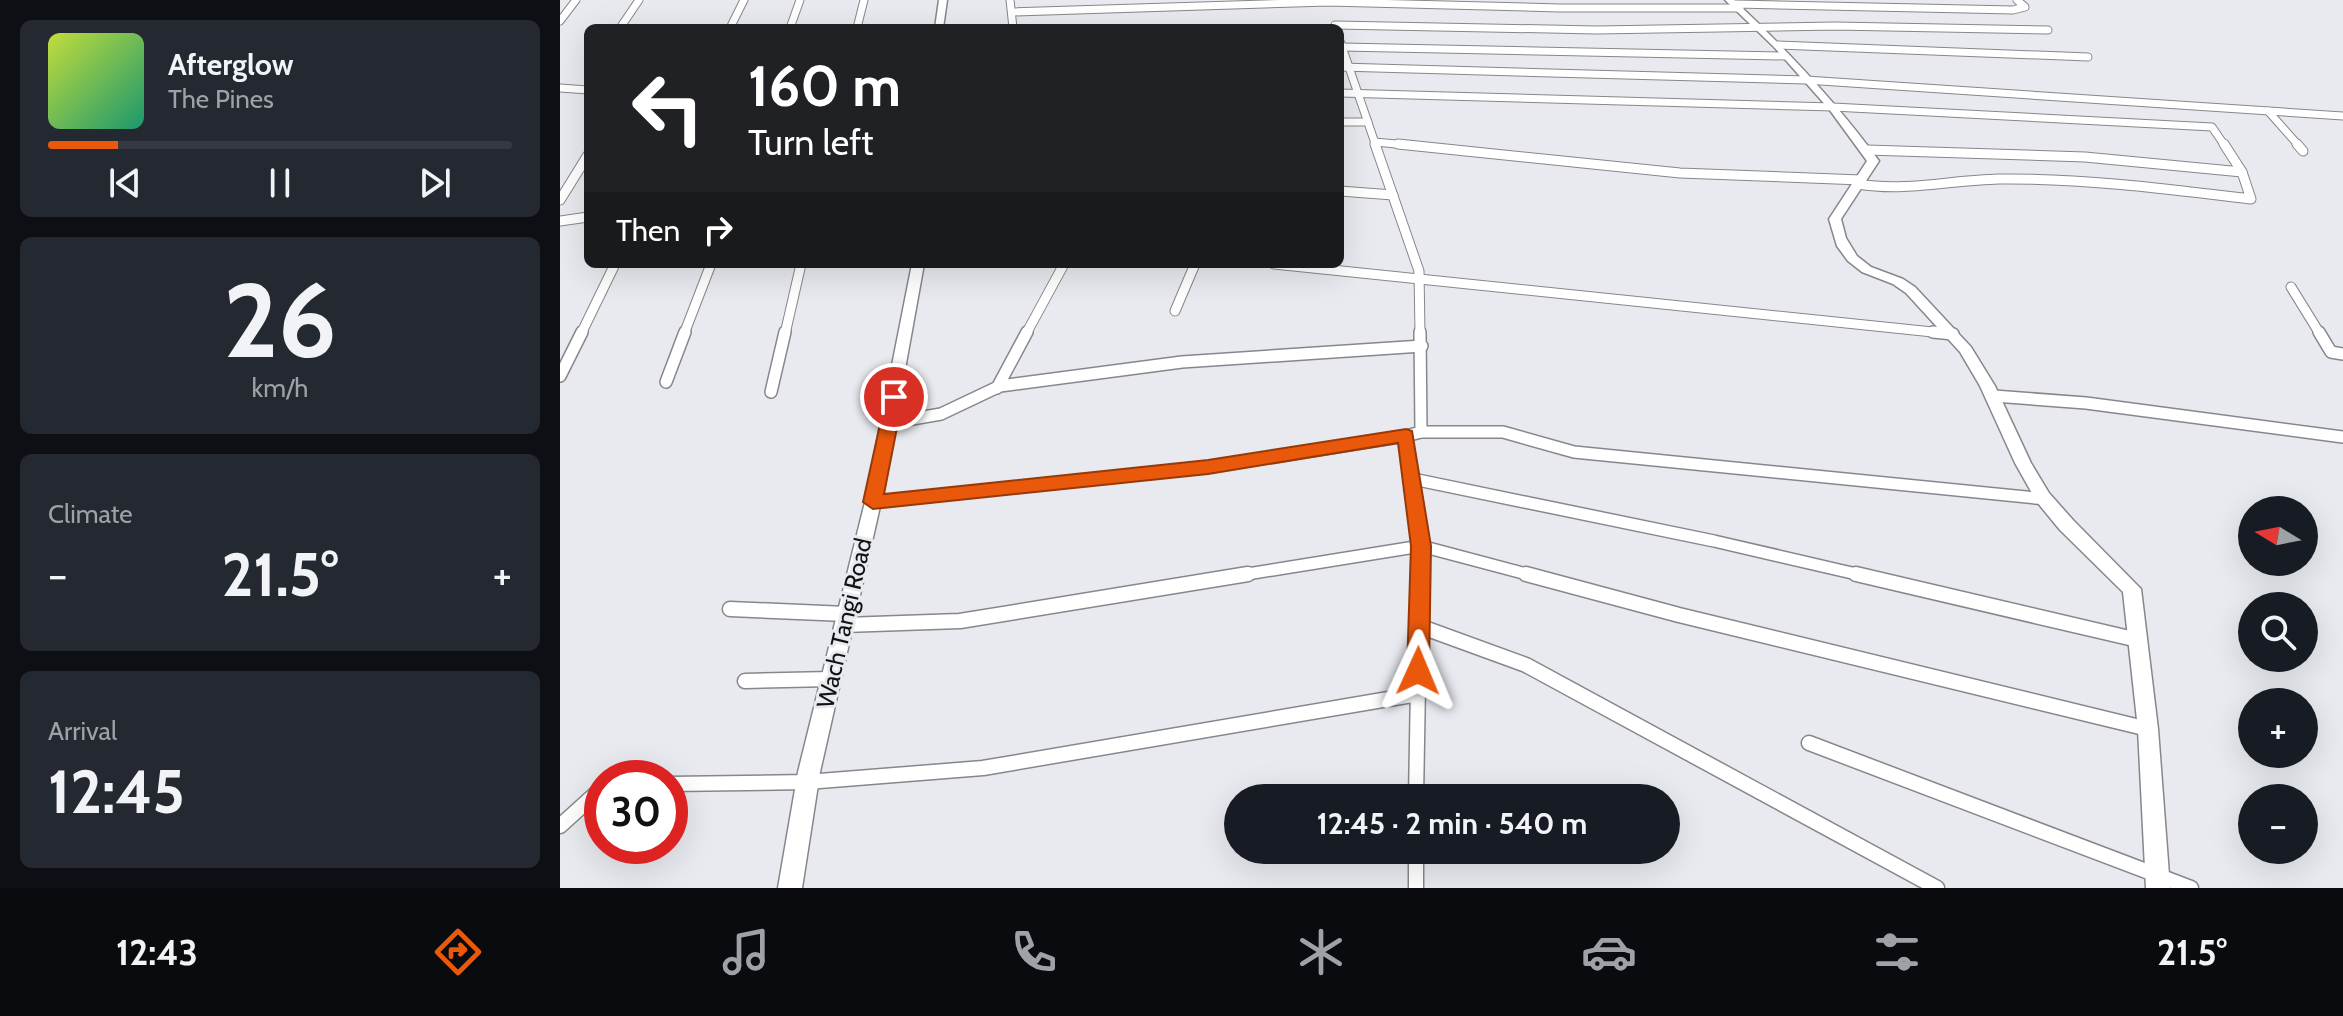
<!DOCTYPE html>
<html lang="en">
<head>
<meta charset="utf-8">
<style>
  body { margin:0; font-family:Cabin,sans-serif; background:#242831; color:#f1f3f6; height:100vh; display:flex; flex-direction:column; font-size:30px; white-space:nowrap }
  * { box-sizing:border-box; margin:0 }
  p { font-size:26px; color:#9ea1a6 }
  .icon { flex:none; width:44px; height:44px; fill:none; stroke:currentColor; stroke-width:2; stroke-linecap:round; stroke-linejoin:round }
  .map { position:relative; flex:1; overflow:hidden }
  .details { display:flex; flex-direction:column; gap:20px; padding:20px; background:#0d0f14; width:560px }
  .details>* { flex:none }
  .top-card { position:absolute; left:24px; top:24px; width:760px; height:244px; border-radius:12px; box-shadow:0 8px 32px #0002; background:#202124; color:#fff; overflow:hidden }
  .needle { width:52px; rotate:280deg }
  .controls { position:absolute; left:1678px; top:496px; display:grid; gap:16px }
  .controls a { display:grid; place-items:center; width:80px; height:80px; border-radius:50%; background:#171b24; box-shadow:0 8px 32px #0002; font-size:40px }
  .speed { position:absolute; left:24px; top:760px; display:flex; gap:16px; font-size:40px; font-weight:700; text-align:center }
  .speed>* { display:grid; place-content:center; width:104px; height:104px; border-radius:50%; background:#171b24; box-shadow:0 8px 32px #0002; line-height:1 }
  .speed .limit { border:12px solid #d22; background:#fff; color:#111 }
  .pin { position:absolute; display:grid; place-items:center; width:68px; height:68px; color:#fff; margin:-34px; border:4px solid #fff; border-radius:50%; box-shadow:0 2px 8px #0007 }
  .me { position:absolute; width:88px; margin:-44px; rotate:1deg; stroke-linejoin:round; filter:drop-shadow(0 0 6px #0008) }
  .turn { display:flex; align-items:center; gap:28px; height:168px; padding:0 32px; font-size:36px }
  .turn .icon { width:104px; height:104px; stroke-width:2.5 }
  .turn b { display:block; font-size:56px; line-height:68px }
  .then { display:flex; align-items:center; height:76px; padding:0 32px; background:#0003; gap:16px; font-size:30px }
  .big { font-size:60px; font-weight:700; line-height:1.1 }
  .details .widget { flex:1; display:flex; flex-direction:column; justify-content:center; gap:12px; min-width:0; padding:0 28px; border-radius:12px; background:#242831 }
  .details .dial { align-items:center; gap:0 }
  .dial b { font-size:104px; line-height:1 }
  .song { display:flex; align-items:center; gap:24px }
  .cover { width:96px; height:96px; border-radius:12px; background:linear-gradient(135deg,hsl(70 70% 55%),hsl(160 70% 35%)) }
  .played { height:8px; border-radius:4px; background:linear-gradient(90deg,#ea580c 15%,#363941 15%) }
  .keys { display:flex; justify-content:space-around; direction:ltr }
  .heat { display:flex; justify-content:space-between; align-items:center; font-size:44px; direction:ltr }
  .trip { position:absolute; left:664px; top:784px; width:456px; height:80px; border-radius:40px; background:#171b24; box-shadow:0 8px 32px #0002; font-weight:700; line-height:80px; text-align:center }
  .dock { display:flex; height:128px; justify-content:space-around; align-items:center; background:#090b0e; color:#9ea1a6 }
  .dock .icon { width:56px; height:56px }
  .dock .active { color:#ea580c }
  .dock b { font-size:36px; color:#f1f3f6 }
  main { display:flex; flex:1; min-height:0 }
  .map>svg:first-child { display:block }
</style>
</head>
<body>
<main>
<section class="details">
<div class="widget">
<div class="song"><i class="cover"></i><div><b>Afterglow</b><p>The Pines</p></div></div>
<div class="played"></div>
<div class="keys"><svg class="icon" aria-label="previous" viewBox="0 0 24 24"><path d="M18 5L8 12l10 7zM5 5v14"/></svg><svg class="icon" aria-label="pause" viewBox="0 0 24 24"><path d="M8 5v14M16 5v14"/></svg><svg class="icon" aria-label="next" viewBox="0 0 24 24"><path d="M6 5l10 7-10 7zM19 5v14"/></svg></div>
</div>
<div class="widget dial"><b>26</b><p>km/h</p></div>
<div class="widget"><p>Climate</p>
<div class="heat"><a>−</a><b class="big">21.5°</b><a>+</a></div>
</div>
<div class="widget"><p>Arrival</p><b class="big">12:45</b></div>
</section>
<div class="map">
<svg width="1783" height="888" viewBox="0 0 1783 888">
  <rect width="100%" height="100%" fill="#e8eaef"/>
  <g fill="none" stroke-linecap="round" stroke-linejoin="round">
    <defs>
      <g id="street-far3">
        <path d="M450,0L453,28"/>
        <path d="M1175,4L1453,10L1465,7L1457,0"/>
        <path d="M452,12L768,2L1000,8H1180"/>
        <path d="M0,21L16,0"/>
        <path d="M775,25L1037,30L1275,26L1488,30"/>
        <path d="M60,28L79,0"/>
        <path d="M170,28L184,0"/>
        <path d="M230,28L240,0"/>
        <path d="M297,28L304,0"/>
        <path d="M780,41L816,146"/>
        <path d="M1217,45L1528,57"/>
        <path d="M782,47L1225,56"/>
        <path d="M780,67L1246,80L1783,116"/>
        <path d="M0,88L28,90"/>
        <path d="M780,93L1273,107L1652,127L1665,146"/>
        <path d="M1708,111L1739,146"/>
        <path d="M780,122H808"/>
        <path d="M815,142L857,146"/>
      </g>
      <g id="street-far2">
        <path d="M815,144L859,271L860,334"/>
        <path d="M838,144L1120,173L1301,180"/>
        <path d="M1737,144L1743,151"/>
        <path d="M1307,150L1525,157L1682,172"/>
        <path d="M1298,184C1346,192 1391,180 1439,179C1523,178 1608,189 1691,199L1682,172L1664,144"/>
        <path d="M780,191L833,195"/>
        <path d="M0,200L28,155"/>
        <path d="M0,221L28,217"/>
        <path d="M714,264L1392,334"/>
        <path d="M1731,287L1760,334"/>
        <path d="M615,311L635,264"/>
        <path d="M21,334L55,264"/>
        <path d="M124,334L151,264"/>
        <path d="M225,334L241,264"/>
        <path d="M466,334L504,264"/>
      </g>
      <g id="street-far1">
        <path d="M860,332L861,432L846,436L861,546L860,576"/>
        <path d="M1373,332L1393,334"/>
        <path d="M1759,332L1771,352L1783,354"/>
        <path d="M0,376L22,332"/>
        <path d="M106,382L125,332"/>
        <path d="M437,388L467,332"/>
        <path d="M211,392L225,332"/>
        <path d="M1434,396L1526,403L1783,437"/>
        <path d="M329,423L381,414L440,386L622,362L862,346"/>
        <path d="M861,432H943L1014,452L1486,499"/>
        <path d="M853,479L1154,541L1305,576"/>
        <path d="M313,502L648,467L846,436"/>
        <path d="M675,576L861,546L974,576"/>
      </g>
      <g id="street">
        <path d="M966,574L1119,615L1588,729"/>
        <path d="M1296,574L1578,640"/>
        <path d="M170,609L286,614"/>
        <path d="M284,625L400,621L688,574"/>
        <path d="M859,626L966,665L1377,888"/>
        <path d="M185,681L271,679"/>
        <path d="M1249,743L1631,888"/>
        <path d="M110,784L247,782L423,768L858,694"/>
        <path d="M856,798L860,574"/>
        <path d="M0,826L42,788"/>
        <path d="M856,850V888"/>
      </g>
      <g id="secondary">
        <path d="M379,0H387L383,28H375Z"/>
        <path d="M1165,0H1174C1227,50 1276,102 1319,161L1281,219L1286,238L1297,256L1311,267L1343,279L1355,287L1411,347L1435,386L1471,463L1489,493L1513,520L1581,589L1598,729L1610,888H1586L1578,729L1563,592L1500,530L1477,502L1455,463L1420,386L1400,352L1346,293L1333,284L1302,272L1288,261L1277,246L1269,219L1307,161L1269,109L1214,47Z"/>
        <path d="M352,264H364L321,502L260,772L242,888H218L238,772L305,502Z"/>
      </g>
    </defs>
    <use href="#street-far3" stroke="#85878c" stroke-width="9"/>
    <use href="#street-far2" stroke="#85878c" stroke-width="11"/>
    <use href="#street-far1" stroke="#85878c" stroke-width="14"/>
    <use href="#street" stroke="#85878c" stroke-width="17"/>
    <use href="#secondary" stroke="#85878c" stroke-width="3"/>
    <use href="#street-far3" stroke="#fff" stroke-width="7"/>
    <use href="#street-far2" stroke="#fff" stroke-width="9"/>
    <use href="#street-far1" stroke="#fff" stroke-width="11"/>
    <use href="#street" stroke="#fff" stroke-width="14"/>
    <use href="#secondary" fill="#fff" fill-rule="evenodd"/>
  </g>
  <path fill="#ea580c" stroke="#983908" stroke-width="2" d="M334,391L343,397L324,494L648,460L846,429L852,431L871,546L869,671L866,678L858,681L850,678L847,671L851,546L838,443L648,474L313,509L303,502L326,397Z"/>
  <g text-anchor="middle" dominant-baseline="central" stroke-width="6" stroke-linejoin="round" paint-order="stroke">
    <g font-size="24" fill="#111213" stroke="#e8eaef">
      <text transform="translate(284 623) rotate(-77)">Wach Tangi Road</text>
    </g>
  </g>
</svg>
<div class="controls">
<a><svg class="needle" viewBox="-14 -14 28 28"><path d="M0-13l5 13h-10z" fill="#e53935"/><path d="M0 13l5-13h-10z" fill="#9ea1a6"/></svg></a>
<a><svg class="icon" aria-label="search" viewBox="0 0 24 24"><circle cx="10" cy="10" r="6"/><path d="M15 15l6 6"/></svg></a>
<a>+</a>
<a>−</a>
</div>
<div class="speed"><div class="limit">30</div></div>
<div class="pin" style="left:334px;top:397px;background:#d93025"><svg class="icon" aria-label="arrive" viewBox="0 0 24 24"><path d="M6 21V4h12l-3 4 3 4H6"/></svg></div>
<svg class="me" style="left:858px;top:671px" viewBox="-20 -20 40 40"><path d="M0-17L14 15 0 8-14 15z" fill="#ea580c" stroke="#fff" stroke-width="4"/></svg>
<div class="trip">12:45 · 2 min · 540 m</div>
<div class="top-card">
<div class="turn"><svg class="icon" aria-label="left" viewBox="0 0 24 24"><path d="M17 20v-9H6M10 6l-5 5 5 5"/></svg><div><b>160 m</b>Turn left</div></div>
<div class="then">Then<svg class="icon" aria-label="right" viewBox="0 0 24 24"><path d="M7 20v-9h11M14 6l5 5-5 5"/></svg></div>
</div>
</div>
</main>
<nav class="dock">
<b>12:43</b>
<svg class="icon active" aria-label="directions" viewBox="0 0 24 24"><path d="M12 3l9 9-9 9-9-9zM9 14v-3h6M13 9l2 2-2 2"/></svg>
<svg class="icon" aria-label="music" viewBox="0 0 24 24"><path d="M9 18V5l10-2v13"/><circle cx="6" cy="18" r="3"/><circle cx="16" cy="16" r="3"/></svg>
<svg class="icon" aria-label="phone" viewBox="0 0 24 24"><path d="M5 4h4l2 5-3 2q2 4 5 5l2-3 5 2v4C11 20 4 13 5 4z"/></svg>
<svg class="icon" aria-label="climate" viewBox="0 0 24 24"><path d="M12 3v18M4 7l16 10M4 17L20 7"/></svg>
<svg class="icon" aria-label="car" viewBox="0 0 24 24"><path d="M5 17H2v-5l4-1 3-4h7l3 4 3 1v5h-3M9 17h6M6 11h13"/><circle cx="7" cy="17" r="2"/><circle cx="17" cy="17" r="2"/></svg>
<svg class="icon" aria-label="filters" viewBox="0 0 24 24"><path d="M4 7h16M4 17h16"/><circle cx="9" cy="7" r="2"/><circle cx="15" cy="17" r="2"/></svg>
<b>21.5°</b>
</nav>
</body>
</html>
